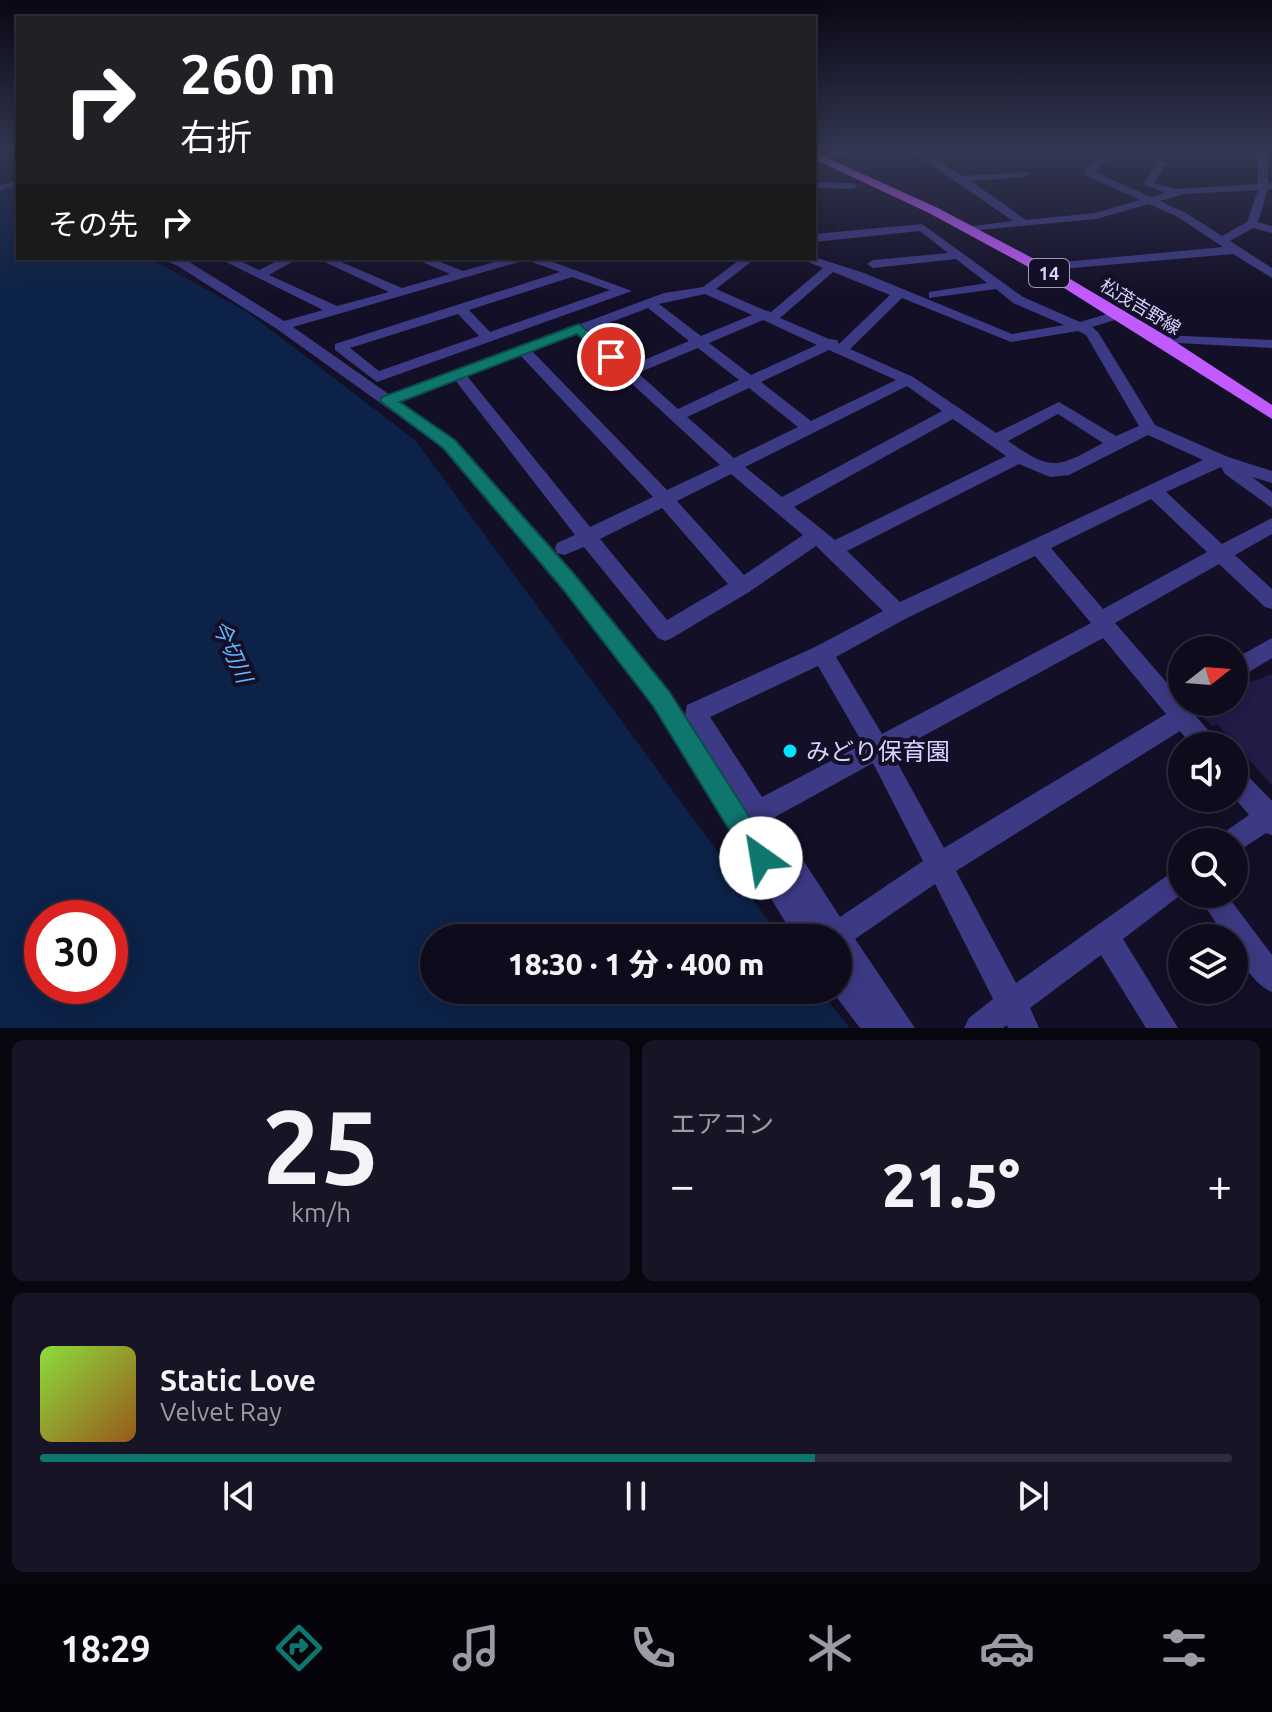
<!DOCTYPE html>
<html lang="ja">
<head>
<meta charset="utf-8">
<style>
  body { margin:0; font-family:Ubuntu,"Noto Sans JP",sans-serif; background:#171425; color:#f1f3f6; height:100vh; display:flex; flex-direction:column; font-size:30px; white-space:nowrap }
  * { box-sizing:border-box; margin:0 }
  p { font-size:26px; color:#9b9ba3 }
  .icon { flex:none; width:44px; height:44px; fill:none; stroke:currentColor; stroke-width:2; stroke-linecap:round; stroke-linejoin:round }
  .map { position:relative; height:1028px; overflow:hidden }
  .details { display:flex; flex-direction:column; gap:12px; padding:12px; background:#08060f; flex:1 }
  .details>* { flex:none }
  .hud { position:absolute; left:16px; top:16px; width:800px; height:244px; border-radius:0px; box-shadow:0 4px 20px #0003,0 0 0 2px #2e2b3b; background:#202124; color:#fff; overflow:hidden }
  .needle { width:52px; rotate:73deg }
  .fabs { position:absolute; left:1168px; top:636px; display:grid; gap:16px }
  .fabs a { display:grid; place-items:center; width:80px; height:80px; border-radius:50%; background:#0e0b1c; box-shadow:0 4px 20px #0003,0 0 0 2px #2e2b3b; font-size:40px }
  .speed { position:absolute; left:24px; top:900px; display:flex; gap:16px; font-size:40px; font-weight:700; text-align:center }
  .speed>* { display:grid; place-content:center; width:104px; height:104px; border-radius:50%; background:#0e0b1c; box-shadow:0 4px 20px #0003,0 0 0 2px #2e2b3b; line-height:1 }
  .speed .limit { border:12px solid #d22; background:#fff; color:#111 }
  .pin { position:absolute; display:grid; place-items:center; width:68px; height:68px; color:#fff; margin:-34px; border:4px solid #fff; border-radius:50%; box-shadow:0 2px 8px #0007 }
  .me { position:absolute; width:88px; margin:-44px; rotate:328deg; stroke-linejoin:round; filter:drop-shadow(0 0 6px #0008) }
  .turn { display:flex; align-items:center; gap:28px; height:168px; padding:0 32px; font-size:36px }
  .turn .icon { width:104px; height:104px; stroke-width:2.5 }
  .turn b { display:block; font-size:56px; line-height:68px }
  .then { display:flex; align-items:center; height:76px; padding:0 32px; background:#0003; gap:16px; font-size:30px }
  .big { font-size:60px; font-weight:800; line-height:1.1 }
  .details .tile { flex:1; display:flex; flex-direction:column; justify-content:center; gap:12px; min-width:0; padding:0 28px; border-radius:12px; background:#171425 }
  .details .dial { align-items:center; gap:0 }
  .dial b { font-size:104px; line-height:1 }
  .song { display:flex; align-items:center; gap:24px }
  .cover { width:96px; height:96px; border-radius:12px; background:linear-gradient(135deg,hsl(90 70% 55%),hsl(30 70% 35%)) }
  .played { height:8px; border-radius:4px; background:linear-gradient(90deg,#0f766e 65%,#2e2b3b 65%) }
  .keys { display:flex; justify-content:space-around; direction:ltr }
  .heat { display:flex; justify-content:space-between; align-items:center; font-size:44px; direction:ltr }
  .details .tiles { flex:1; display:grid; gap:12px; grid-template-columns:1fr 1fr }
  .tile:last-child { grid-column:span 2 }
  .trip { position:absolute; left:420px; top:924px; width:432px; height:80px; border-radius:40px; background:#0e0b1c; box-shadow:0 4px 20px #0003,0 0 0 2px #2e2b3b; font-weight:800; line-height:80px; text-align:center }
  .menu { display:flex; height:128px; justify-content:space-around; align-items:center; background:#06040b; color:#9b9ba3 }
  .menu .icon { width:56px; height:56px }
  .menu .selected { color:#0f766e }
  .menu b { font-size:36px; color:#f1f3f6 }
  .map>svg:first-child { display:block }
</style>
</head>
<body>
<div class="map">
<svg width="1272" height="1028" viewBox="0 0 1272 1028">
  <rect width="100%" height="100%" fill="#130f26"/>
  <path fill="#0c2248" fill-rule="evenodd" d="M18,186V258H139L158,263L246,311L415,440L781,938H434V990H819L850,1028H0V192ZM42,918H110V986H42Z"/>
  <path fill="#241b47" d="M1272,674V785L1217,724L1212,726L1198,711L1219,702H1234V688Z"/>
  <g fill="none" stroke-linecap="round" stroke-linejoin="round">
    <g fill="#3d3a85" fill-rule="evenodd">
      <path d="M834,150H848L826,161L817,159Z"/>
      <path d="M910,150H922L963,176L1028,172L1029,174L1024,177L971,181L1026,220L1095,213L1140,200L1085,175V171L1104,150H1114L1095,172L1151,197L1165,193L1143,184L1159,161L1168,163L1154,183L1177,189L1258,184L1257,150H1267L1268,183H1272V189H1268L1258,222L1272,226V233L1253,228L1230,241L1272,268V278L1233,254L1038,271L1036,268L1042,264L1223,247L1178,217L1149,204L1096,219L969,231L967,229L973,226L1013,221ZM1258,190L1247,222L1222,236L1186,213L1160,201L1184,194Z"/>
      <path d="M18,180V186L0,191V185Z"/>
      <path d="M814,182L853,183L858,186L853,189L814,188Z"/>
      <path d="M922,224L1023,297L1080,322L1120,310L1125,311V317L1092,327L1098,332L1155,425L1228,457L1272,471V483L1252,477L1272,492V508L1225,474L1221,467L1166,492L1222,544L1272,518V534L1235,555L1272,589V609L1265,607L1219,564L1115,623L1215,738L1219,746H1192L1180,731L956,871L1016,983L1182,865V894L1123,939L1178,1028H1146L1101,955L1030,1008L1039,1028H1008L1007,1025L1003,1028H964L969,1018L993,999L935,884L855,939L915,1028H860L831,990H838V938H795L653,705L561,587L443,448L277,329L178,266L159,258L186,260L284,321L323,310L218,258H234L259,270L283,258H299L269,275L337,306L389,292L316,258H332L402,288L450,274L413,258H430L463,271L508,258H542L632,291L377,382L335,350V344L560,272L526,260L293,327L390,395L664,293L703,287L742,258H756L716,289L764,310L771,312L823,268L798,258L814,257L864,273L1012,334L1064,325L1013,303L996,289L929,298V292L987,283L956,259L873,268L867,264L873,260L948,253L920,231L814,242V234ZM833,272L890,295L839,344L837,340L829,339L780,318ZM572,277L610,290L490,332L469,310ZM705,294L752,315L701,336L659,304ZM902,298L1011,342L1078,331L1086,335L1139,426L1116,436L1059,402L996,433L913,377L850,349ZM648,308L689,341L630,366L590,330ZM458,314L479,336L379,371L350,348ZM763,320L817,345L751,375L709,343ZM578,334L720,465L667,490L532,351ZM698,348L739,380L678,409L638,373ZM829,350L896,380L811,421L761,382ZM521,356L653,497L590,527L467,376ZM455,380L575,535L557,543L555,548L557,553L564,555L584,547L658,638L665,641L672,638L749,592L816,546L883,611L815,647L687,705L685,716L669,691L575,575L455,440L400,402ZM907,386L942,411L782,497L745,467ZM749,388L798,427L734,458L687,417ZM1058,414L1103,443C1057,468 1052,472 1008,441ZM953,419L1006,456L835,540L794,507ZM1148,435L1203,460L900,602L847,551L1019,464L1050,477L1069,475ZM731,474L803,535L744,575L677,501ZM1151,499L1207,552L1103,609L1051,548ZM662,508L728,584L667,620L600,539ZM1035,556L1091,623L882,734L836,657L905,619ZM1103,638L1166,714L944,848L892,753ZM818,666L863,744L762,797L710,717ZM873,763L923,861L840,917L775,817Z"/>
      <path d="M1163,335L1272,340V348L1158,342L1156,339Z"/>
      <path d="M1272,638V658L1234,681V659Z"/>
      <path d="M1234,766L1242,770L1272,801V835L1266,833L1234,854V842H1219L1223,833L1249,815L1234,797Z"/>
      <path d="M1197,894H1226L1272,955V992C1255,985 1234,957 1234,938H1226Z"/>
    </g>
    <path fill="#c25bff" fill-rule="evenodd" d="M814,152L938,208L1055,270L1168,337L1272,405V419L1045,276L929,213L814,159Z"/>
  </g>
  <linearGradient id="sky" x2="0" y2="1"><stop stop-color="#0a0815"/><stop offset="0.51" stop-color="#333752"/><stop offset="1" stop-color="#333752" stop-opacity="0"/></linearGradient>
  <rect width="1272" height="294" fill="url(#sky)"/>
  <path fill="#0f766e" stroke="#0a4d48" stroke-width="2" d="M579,324L616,354V361H606L577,334L400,402L455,440L575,575L669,691L770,849L774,858L770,867L761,871L752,867L653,706L561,587L443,448L380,401L382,397Z"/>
  <circle fill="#00e5ff" stroke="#130f26" stroke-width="3" cx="790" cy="751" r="8"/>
  <g text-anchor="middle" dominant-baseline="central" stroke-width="8" stroke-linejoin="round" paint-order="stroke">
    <rect fill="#130f26" stroke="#9e99be" stroke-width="2" x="1029" y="259" width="40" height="28" rx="6"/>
    <g font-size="18" font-weight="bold" fill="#d9d4ff">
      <text x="1049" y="273">14</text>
    </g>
    <g font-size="18" fill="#d9d4ff" stroke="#130f26">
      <text transform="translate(1141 306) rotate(31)">松茂吉野線</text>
    </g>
    <g font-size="22" font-style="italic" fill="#62b6ff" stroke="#130f26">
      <text transform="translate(233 651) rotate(66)">今切川</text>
    </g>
    <g font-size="24" fill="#d9d4ff" stroke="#130f26" text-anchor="start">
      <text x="806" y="751">みどり保育園</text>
    </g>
  </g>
</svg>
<div class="fabs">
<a><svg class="needle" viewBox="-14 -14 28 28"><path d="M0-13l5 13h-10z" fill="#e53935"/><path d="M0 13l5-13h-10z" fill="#9b9ba3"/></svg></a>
<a><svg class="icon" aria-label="sound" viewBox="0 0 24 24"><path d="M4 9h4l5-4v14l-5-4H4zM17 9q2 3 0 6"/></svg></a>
<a><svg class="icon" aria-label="search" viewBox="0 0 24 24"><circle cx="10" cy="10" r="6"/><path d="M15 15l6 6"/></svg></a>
<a><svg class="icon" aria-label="layers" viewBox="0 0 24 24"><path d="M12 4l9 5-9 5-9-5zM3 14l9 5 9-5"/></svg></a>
</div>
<div class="speed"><div class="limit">30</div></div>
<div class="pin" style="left:611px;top:357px;background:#d93025"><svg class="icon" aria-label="arrive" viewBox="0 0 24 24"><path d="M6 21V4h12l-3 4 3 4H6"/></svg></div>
<svg class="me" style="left:761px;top:858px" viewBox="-20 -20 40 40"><circle r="19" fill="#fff"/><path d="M0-13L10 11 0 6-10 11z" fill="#0f766e"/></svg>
<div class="trip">18:30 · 1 分 · 400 m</div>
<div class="hud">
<div class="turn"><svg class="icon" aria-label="right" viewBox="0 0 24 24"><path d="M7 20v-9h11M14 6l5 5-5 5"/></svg><div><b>260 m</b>右折</div></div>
<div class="then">その先<svg class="icon" aria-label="right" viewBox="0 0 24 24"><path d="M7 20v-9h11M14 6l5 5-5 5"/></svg></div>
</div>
</div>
<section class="details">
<div class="tiles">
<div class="tile dial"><b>25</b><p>km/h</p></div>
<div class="tile"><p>エアコン</p>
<div class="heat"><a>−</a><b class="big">21.5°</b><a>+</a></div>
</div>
<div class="tile">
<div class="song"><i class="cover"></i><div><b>Static Love</b><p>Velvet Ray</p></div></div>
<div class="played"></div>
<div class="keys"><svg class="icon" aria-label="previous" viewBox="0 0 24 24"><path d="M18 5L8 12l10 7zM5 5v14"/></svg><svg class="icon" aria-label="pause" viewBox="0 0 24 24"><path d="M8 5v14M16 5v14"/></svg><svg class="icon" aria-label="next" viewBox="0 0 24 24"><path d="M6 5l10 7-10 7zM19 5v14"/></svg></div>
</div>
</div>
</section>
<nav class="menu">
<b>18:29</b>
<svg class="icon selected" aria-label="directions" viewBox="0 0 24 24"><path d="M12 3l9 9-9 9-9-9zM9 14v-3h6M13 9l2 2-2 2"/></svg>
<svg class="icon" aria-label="music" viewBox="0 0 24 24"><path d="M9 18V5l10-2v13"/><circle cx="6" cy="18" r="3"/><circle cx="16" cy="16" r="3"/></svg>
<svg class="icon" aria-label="phone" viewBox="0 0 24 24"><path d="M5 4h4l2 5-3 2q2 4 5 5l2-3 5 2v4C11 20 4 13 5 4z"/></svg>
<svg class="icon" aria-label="climate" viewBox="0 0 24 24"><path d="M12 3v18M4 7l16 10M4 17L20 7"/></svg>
<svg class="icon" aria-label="car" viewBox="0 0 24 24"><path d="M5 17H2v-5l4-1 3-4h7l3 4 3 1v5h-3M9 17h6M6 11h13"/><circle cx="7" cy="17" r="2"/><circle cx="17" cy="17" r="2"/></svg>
<svg class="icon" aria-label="filters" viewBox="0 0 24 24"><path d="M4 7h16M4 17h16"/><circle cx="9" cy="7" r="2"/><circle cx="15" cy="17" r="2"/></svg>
</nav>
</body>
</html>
